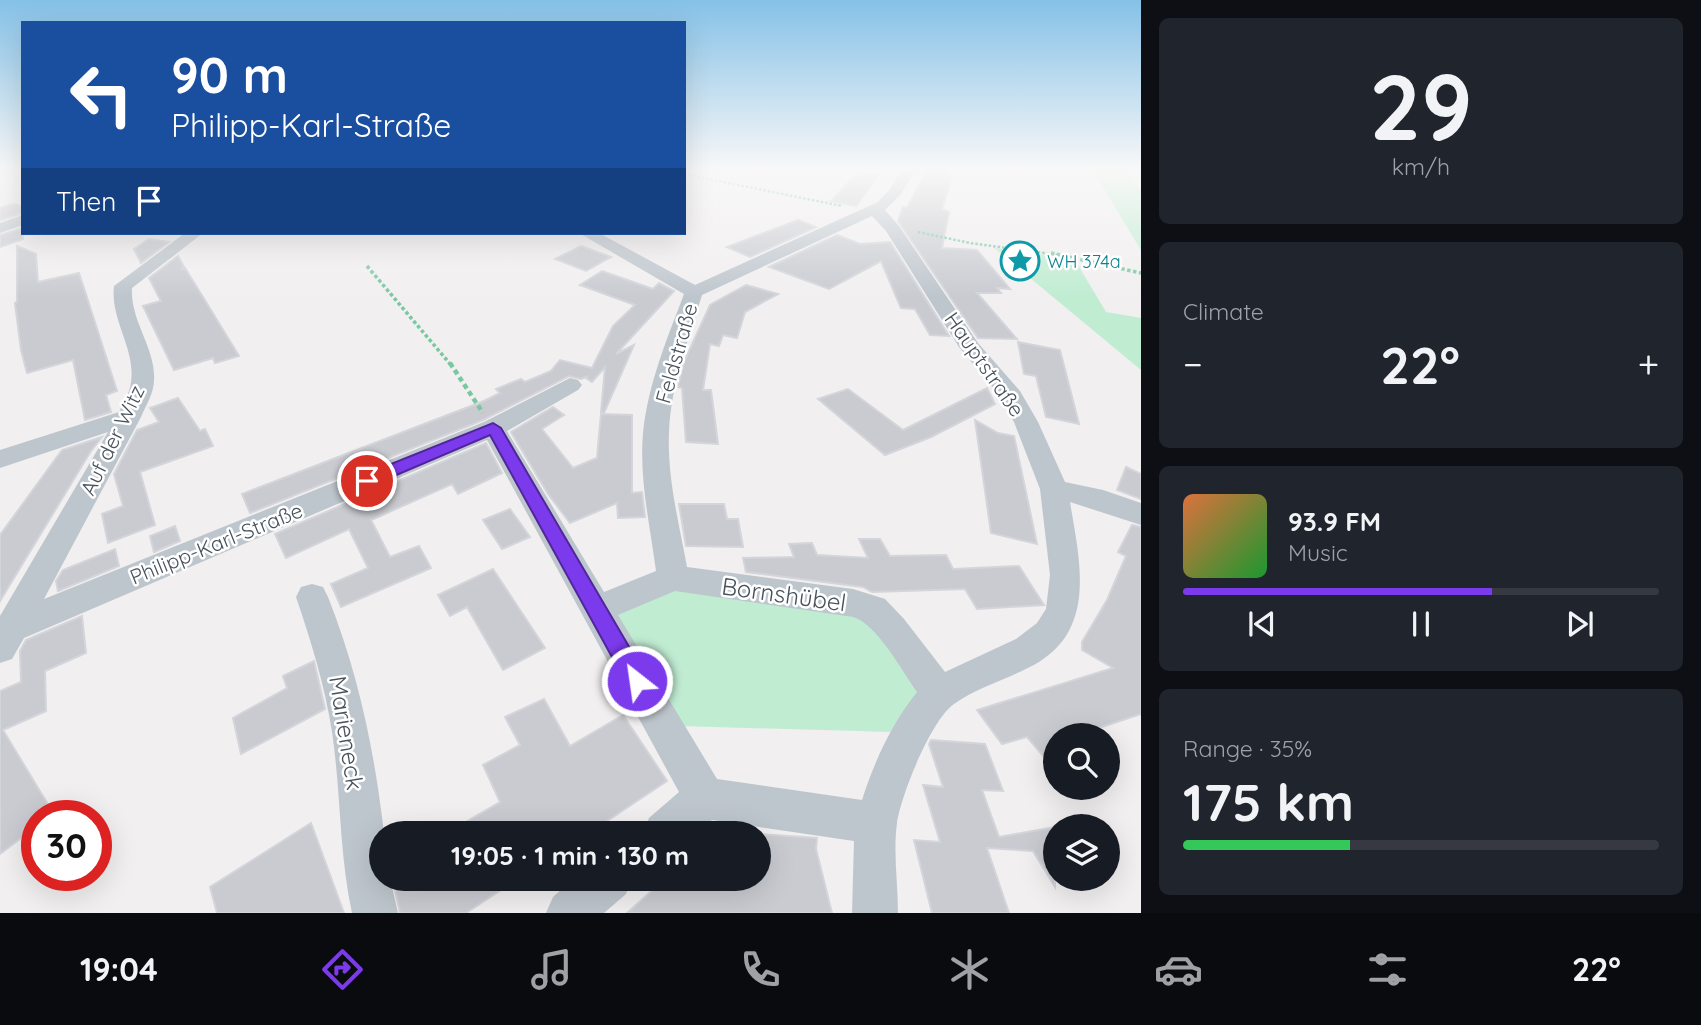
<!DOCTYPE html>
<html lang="en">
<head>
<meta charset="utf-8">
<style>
  body { margin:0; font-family:Quicksand,sans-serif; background:#20242c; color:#f1f3f6; height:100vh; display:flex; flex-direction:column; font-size:26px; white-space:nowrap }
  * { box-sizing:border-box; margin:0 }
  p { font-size:23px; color:#9ea1a6 }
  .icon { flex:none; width:38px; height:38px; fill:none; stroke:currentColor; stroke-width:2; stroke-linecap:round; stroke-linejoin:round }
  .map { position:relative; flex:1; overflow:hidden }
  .drawer { display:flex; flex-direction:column; gap:18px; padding:18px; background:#0d0f14; width:560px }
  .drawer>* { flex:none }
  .hud { position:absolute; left:21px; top:21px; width:665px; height:214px; border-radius:0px; box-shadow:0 7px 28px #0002; background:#1a4fa0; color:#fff; overflow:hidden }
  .fabs { position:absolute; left:1043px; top:723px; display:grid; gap:14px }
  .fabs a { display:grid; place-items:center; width:77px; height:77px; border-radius:50%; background:#171b24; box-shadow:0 7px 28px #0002; font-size:35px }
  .speed { position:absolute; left:21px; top:800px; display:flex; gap:14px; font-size:35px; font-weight:700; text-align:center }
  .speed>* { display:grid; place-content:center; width:91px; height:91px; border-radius:50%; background:#171b24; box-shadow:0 7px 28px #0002; line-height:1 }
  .speed .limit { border:10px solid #d22; background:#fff; color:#111 }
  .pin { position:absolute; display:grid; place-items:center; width:60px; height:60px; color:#fff; margin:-30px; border:4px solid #fff; border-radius:50%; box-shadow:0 2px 7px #0007 }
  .me { position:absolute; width:77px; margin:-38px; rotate:330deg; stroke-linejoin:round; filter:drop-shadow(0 0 5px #0008) }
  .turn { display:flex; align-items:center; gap:24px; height:147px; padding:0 35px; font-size:32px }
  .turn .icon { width:91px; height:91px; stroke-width:2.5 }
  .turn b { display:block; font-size:49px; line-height:60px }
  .then { display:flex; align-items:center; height:66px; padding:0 35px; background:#0003; gap:14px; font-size:26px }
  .big { font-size:52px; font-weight:700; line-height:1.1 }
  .drawer .widget { flex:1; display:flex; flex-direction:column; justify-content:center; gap:10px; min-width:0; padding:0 24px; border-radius:10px; background:#20242c }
  .drawer .dial { align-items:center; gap:0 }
  .dial b { font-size:91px; line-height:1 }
  .song { display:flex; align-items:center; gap:21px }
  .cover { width:84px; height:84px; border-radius:10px; background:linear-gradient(135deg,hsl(20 70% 55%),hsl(130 70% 35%)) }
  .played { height:7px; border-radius:4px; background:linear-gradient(90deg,#7c3aed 65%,#363941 65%) }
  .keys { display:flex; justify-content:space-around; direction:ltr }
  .heat { display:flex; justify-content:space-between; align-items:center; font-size:38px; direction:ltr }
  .charge { height:10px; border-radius:5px; background:linear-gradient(90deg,#34c759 35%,#363941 0) }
  .trip { position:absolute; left:369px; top:821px; width:402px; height:70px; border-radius:35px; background:#171b24; box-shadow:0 7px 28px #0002; font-weight:700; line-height:70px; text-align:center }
  .dock { display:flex; height:112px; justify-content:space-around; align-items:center; background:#090b0e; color:#9ea1a6 }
  .dock .icon { width:49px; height:49px }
  .dock .selected { color:#7c3aed }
  .dock b { font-size:32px; color:#f1f3f6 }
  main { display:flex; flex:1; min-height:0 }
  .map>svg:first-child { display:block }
</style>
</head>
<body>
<main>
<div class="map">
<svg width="1141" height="913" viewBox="0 0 1141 913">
  <rect width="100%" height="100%" fill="#f1efef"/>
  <g fill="#c0ecd2">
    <path d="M1092,169H1123L1141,190V250Z"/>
    <path d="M994,248L1040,254L1078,265L1106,312L1141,318V370Z"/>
    <path d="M676,585L870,615L924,688L892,732L680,726L610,613Z"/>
  </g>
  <g fill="#c9cbd1" stroke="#d3d5da" stroke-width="2">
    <path d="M927,169L947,172L945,176L952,177L942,209L949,212L942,248L977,250L1010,289L997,288L1001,293H977L1017,339L978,338L898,221L903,207L907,208Z"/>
    <path d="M858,172L878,176L856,206L831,201Z"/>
    <path d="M13,204L23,206V213L0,220V208Z"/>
    <path d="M798,220L816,227L750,257L727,247Z"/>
    <path d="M23,228V239L0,247V235Z"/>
    <path d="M837,235L860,244L890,242L949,336L930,335L915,309L901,308L881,261L829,289L769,267Z"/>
    <path d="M149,239L169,242L141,263L134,249Z"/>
    <path d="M17,246L36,254L38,282L79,273L117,391L106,395L111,412L85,420L73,360L27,373L21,350L15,303L17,302Z"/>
    <path d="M581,246L611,257L586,271L555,259Z"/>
    <path d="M178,256L184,267L181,269L185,268L239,356L215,363L213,358L174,370L143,306L161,301L149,278Z"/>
    <path d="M602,271L653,289L659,283L674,291L616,354L634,345L604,413L601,412L605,367L592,382L586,378L588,376L581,379L569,376L483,420L250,513L242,494L484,401L500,393L496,389L521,379L525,382L551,371L560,360L592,368L613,326L635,305L580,285Z"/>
    <path d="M746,285L778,294L745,312L737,338L723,335L719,346L710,344L703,390H711L718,444L686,442L682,388L678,387L684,362L710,305Z"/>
    <path d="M1018,342L1060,350L1079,424L1046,417L1036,376L1024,374Z"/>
    <path d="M987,388L995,404L931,437L885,455L818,399L848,389L903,430Z"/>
    <path d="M178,398L200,431L205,429L213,446L140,472L155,525L108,543L102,514L123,506L114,474L137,430L159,422L150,408Z"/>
    <path d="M553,407L564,415L542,429L573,468L597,458L601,414L632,415V493L642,492L645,517L618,518L617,503L570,523L548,494L511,432Z"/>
    <path d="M975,420L998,433L1014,436L1037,544L991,533Z"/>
    <path d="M102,437L91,451L0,601V535L62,450Z"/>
    <path d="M486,443L502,473L458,494L452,484L371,520L390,557L419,546L431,568L341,607L331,584L368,568L349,529L286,558L275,534Z"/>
    <path d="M1126,467L1141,474V499L1117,490Z"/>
    <path d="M679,504H724L727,519H738L743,547L686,546Z"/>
    <path d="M510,509L530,537L502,549L483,520Z"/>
    <path d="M1132,525L1141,527V714L1078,735H1055V770L1027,737L1002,744L977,710L1113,668L1082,650V642L1107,600L1126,556L1118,552Z"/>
    <path d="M175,526L180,541L154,552L150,536Z"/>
    <path d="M859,539H880L890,556L946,555L953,569L1019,566L1044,605L977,609L965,589L872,592L863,587L746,572L743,558L794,557L789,544L812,543L817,555L868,558Z"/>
    <path d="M115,549L119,566L58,591L56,581L63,570Z"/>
    <path d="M493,569L545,648L503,670L467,607L450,616L438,595Z"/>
    <path d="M82,616L86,653L45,671L46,711L3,730L55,816H37V826L0,854V691L21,682L20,651L26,640Z"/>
    <path d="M314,661L325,709L241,754L233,718L287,688L283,676Z"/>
    <path d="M544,699L570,746L623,715L667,781L589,833H447L500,802L483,765L520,745L505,717Z"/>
    <path d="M931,740L985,744L1003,791L982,790L999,837L1055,827V887L1033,851L987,848L1009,913H932L914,840L940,842L923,785L943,787L929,744Z"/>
    <path d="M311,823L344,913H217L210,887Z"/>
    <path d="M760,834L817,838L816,849L832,913H627L666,878H760Z"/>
    <path d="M398,878H519L466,913H400L393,881Z"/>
  </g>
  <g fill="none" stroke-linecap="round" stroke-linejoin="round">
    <g stroke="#7ac8a2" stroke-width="2.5" stroke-dasharray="2.5 2" stroke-linecap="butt">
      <path d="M684,174L842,206"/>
      <path d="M918,232L970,243L1058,255"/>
    </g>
    <g stroke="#7ac8a2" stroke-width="3.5" stroke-dasharray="3.5 2.5" stroke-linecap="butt">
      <path d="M1051,253L1141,273"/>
      <path d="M367,266L451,365"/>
    </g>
    <path stroke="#7ac8a2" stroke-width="4.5" stroke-dasharray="5 3.5" stroke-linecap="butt" d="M450,363L483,413"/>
    <g fill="#bec6cd" fill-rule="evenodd">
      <path d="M902,169H916L901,194L885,210L899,226L978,343L1020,391L1038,422L1065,482L1103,490L1141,503V525L1070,502C1079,558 1097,626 1039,662C1012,678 979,686 954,704C931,720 901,795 897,823C893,852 898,884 898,913H852L854,841L712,820L696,833H643L649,818L679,792L487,440L24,638L12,659L0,663V616L108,432L0,468V450L119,412C124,402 130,392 131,382C136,349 110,320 114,286L185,233H203L132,288C130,321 156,348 154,380C154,393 146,405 141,417L44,599L484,422L570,378L578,380L582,385L578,390L507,431L604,592L656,571C650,525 639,479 643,433C648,384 667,339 684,294L579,233H599L695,285L878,202L890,189ZM872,216L886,231L959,347L998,394L1014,422L1040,489L1050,575L1046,609L1037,623L1016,639L945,672L904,619L885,599L853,589L687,567C679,523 667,478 669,432C671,385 688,340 702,295ZM675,591L853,617C877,624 902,671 917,692C892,723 874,762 862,800L717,779L618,615Z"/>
      <path d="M23,215V225L0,233V223Z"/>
      <path d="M312,584L323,587L328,597C359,676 374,749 384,833H382V878H390L398,913H352C339,853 341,792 332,732C325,686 311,641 296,597L301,587Z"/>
      <path d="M574,878H632L626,894L604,913H546L553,897Z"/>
    </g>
  </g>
  <linearGradient id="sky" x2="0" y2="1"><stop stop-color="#85c1e7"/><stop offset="0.57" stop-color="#f9f8f8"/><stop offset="1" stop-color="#f9f8f8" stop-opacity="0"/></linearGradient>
  <rect width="1141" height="297" fill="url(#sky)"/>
  <path fill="#7c3aed" stroke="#51269a" stroke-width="2" d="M493,423L501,428L645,674L648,681L645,688L637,691L629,688L490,435L373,485L367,486L359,481L361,476Z"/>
  <defs>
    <symbol id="sight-ring" viewBox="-11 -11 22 22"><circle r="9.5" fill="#fff" stroke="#0f9aa8" stroke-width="1.5"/><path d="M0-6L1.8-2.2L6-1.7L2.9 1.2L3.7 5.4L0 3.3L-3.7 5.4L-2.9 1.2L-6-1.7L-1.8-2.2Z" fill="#0f9aa8"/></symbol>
  </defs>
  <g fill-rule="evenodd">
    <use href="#sight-ring" x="998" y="239" width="44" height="44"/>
  </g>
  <g text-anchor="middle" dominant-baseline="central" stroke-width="5" stroke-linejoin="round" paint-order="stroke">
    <g font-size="18" fill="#0d838f" stroke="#fff" text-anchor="start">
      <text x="1047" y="261">WH 374a</text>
    </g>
    <g font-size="21" fill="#48525b" stroke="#fff">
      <text transform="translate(676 353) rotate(-74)">Feldstraße</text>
      <text transform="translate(985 364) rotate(55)">Hauptstraße</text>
      <text transform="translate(112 440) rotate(-64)">Auf der Witz</text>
      <text transform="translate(216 543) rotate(-22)">Philipp-Karl-Straße</text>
    </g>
    <g font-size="24" fill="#48525b" stroke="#fff">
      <text transform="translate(784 594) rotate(8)">Bornshübel</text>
      <text transform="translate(347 733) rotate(81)">Marieneck</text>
    </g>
  </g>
</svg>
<div class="fabs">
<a><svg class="icon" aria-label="search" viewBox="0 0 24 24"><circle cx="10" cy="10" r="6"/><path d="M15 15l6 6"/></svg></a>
<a><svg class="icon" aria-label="layers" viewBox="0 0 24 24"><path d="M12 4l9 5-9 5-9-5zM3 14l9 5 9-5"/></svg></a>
</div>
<div class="speed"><div class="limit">30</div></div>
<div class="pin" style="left:367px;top:481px;background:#d93025"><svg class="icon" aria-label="arrive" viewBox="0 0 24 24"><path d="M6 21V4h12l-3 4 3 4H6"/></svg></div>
<svg class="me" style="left:637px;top:681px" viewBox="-20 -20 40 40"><circle r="17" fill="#7c3aed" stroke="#fff" stroke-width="3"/><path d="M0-11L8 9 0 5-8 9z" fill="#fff"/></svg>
<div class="trip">19:05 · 1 min · 130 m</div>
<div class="hud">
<div class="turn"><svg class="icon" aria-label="left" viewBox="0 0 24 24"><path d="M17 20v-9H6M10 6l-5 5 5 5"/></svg><div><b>90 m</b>Philipp-Karl-Straße</div></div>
<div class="then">Then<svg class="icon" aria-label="arrive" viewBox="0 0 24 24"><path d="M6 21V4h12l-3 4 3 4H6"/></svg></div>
</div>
</div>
<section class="drawer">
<div class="widget dial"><b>29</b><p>km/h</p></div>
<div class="widget"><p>Climate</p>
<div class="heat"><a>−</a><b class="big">22°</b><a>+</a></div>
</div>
<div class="widget">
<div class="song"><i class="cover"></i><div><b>93.9 FM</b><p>Music</p></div></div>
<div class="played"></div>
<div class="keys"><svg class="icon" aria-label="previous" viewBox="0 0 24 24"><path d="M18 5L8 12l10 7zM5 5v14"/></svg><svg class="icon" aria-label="pause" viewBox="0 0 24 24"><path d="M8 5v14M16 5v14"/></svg><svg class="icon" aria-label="next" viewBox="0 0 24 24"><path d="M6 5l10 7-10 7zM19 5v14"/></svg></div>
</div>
<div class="widget"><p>Range · 35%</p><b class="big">175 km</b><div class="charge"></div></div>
</section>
</main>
<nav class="dock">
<b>19:04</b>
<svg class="icon selected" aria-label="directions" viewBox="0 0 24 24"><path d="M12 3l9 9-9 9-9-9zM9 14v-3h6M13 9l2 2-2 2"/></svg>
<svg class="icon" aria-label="music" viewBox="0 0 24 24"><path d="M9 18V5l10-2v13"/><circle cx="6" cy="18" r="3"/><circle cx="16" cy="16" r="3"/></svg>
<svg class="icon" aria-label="phone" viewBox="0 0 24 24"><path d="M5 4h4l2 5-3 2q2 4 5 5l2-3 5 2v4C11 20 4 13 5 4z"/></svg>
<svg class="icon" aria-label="climate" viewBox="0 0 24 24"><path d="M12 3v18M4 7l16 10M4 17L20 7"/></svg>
<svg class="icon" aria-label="car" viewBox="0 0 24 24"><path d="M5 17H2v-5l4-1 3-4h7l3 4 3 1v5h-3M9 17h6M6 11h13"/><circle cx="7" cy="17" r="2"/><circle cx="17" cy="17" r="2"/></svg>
<svg class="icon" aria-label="filters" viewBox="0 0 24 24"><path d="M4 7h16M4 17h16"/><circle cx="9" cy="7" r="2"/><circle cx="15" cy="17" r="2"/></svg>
<b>22°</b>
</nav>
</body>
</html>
